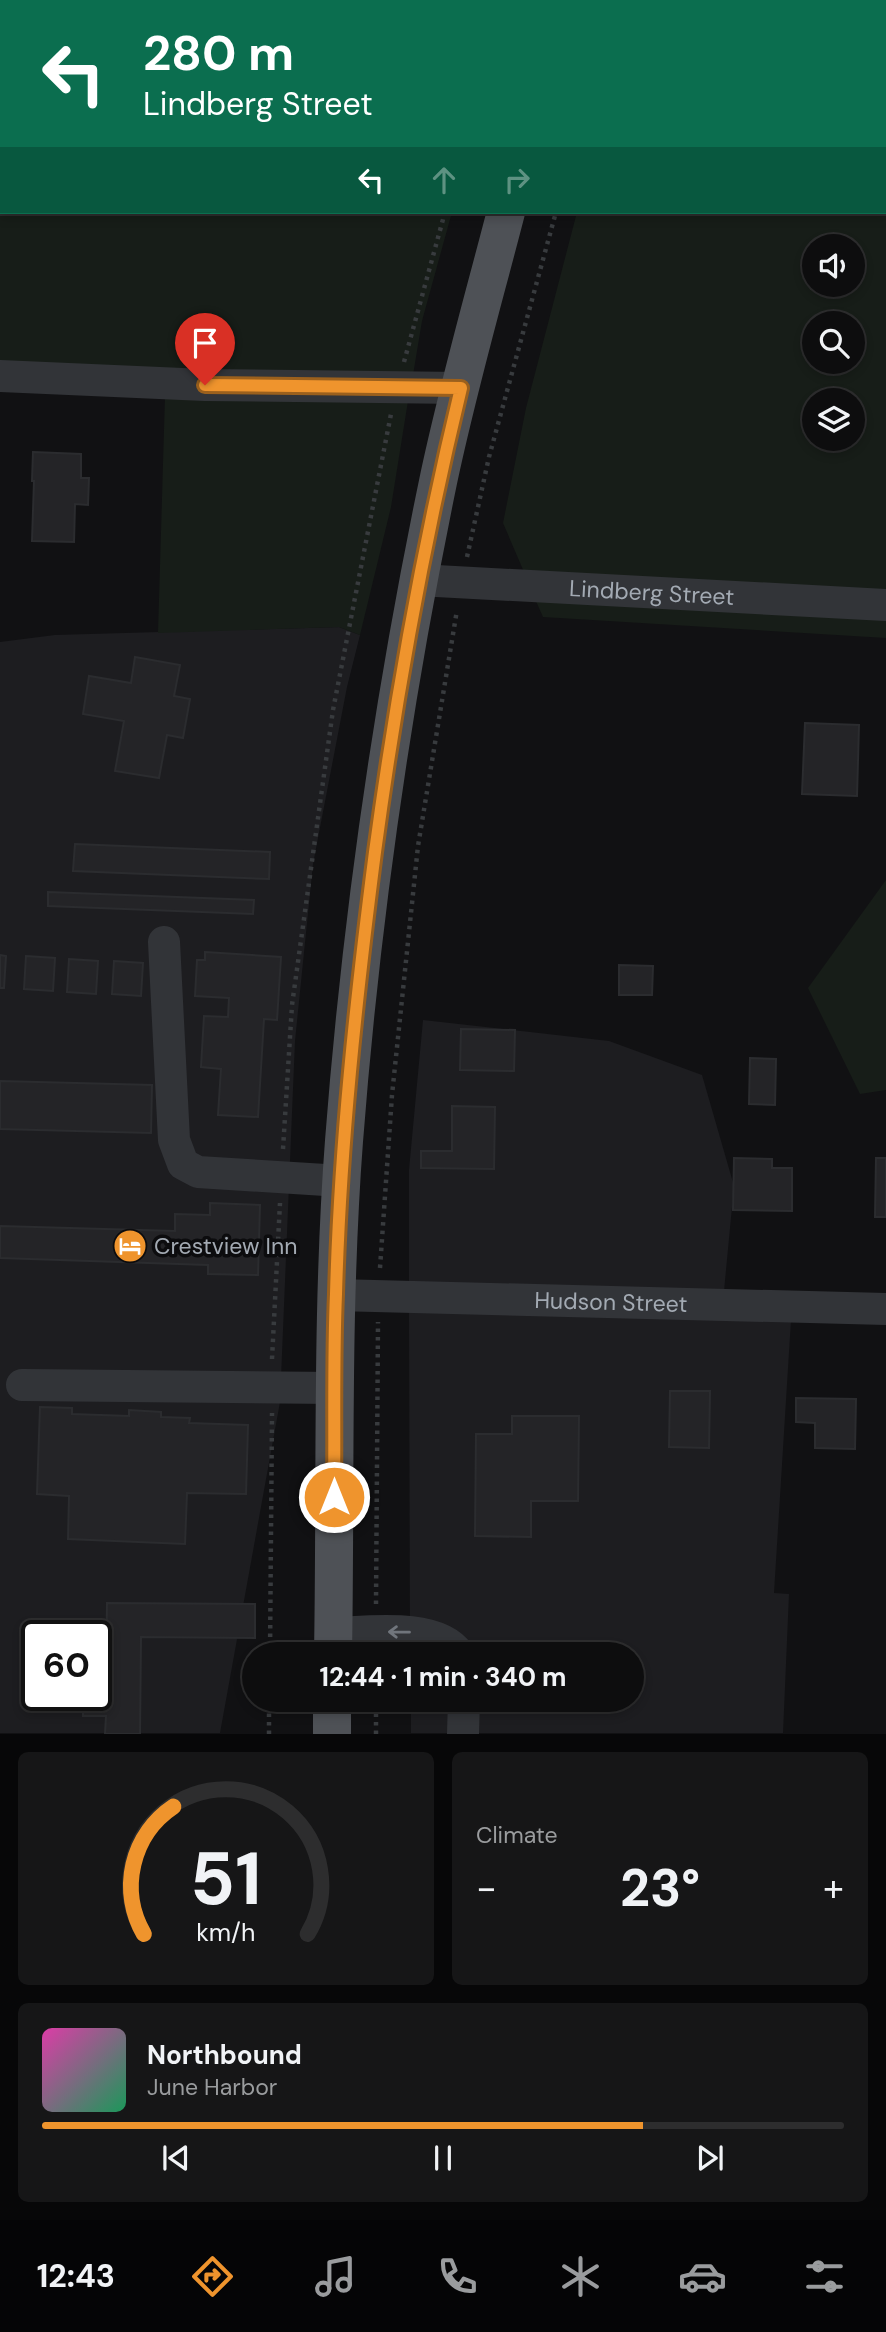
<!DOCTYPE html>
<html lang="en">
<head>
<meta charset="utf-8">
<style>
  body { margin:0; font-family:"DM Sans",sans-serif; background:#161617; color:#f1f3f6; height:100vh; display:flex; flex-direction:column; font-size:26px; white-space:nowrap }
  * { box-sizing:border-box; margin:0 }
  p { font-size:23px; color:#9a9c9e }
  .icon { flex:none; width:38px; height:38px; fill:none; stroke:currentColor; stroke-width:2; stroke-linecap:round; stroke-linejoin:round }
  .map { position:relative; height:1734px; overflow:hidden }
  .sheet { display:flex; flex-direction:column; gap:18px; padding:18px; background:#070708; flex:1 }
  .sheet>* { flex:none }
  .hud { position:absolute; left:0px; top:0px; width:887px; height:214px; box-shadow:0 4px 10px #0003,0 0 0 2px #2d2d2e; background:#0b6e4f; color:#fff; overflow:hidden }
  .controls { position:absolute; left:802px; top:234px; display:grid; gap:14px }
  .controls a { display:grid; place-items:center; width:63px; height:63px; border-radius:50%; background:#0d0d0e; box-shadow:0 4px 10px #0003,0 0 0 2px #2d2d2e; font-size:35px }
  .speed { position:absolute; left:21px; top:1620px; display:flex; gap:14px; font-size:35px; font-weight:700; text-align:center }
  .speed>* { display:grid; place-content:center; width:91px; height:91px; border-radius:50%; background:#0d0d0e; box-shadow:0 4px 10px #0003,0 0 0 2px #2d2d2e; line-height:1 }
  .speed .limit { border:4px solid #111; border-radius:10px; background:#fff; color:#111 }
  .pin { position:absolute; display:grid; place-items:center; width:60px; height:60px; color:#fff; margin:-72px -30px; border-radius:50% 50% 50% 0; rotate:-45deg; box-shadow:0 0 7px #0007 }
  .pin .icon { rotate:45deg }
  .me { position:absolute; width:77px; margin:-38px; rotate:0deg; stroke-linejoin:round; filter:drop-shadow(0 0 5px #0008) }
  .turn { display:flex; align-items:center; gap:24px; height:147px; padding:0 28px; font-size:32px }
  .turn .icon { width:91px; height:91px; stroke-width:2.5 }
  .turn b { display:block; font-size:49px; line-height:60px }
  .lanes { display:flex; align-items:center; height:66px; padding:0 28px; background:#0003; justify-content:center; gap:35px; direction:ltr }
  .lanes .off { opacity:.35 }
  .big { font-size:52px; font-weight:700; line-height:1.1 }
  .sheet .widget { flex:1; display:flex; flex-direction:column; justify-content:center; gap:10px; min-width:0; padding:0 24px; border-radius:10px; background:#161617 }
  .sheet .dial { align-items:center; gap:0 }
  .dial svg { height:182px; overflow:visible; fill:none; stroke:#2d2d2e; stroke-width:7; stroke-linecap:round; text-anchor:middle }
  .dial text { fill:#f1f3f6; stroke:none }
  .song { display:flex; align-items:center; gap:21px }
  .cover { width:84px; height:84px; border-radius:10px; background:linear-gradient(135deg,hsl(320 70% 55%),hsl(150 70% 35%)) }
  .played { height:7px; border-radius:4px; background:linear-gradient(90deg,#ef942d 75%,#2d2d2e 75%) }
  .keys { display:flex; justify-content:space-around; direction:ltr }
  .heat { display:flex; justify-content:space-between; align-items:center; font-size:38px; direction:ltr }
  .sheet .tiles { flex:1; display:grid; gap:18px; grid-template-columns:1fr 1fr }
  .widget:last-child { grid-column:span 2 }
  .trip { position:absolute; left:242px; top:1642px; width:402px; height:70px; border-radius:35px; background:#0d0d0e; box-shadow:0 4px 10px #0003,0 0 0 2px #2d2d2e; font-weight:700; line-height:70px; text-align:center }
  .tab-bar { display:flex; height:112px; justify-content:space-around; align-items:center; background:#050506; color:#9a9c9e }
  .tab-bar .icon { width:49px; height:49px }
  .tab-bar .on { color:#ef942d }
  .tab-bar b { font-size:32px; color:#f1f3f6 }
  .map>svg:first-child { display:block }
</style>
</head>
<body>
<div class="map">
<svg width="886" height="1734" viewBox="0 0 886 1734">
  <rect width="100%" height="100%" fill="#111113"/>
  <g fill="#1d1d20" fill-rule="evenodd">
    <rect x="273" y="0" width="241" height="2"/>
    <path d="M339,627L360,635L347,687L313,864L295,1041L280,1402L220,1733H0V642L55,635ZM37,1636H96V1696H37Z"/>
    <path d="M423,1020L609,1041L702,1075L734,1186L724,1291L409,1284V1170Z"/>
    <path d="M409,1310L791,1320L774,1593L789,1594L783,1733H411V1699H632V1654H410Z"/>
  </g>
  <g fill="#171d18" fill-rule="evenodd">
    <path d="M644,0H886V591L524,572L503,523L526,408L577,212H886V2H644ZM814,247H852V285H814ZM814,324H852V362H814ZM814,401H852V439H814Z"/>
    <path d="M0,131H2V212H452L422,321L413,375L205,372L0,363Z"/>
    <path d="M165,396L408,401L391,507L360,635L339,627L158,633Z"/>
    <path d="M535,599L886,618V638L543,617Z"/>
    <path d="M886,880V1090L860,1094L808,988Z"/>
  </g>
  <g fill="#242427" stroke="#2b2c2f" stroke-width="2">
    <rect x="154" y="0" width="69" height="2"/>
    <path d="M33,452L81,454V478H89L88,505L75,504L74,542L32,541L34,481H32Z"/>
    <path d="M135,657L180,665L174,696L190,699L183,738L167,735L159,778L115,771L124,721L83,714L89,676L131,683Z"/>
    <path d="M805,723L859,725L857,796L802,794Z"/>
    <path d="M75,844L270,852L269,879L73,871Z"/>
    <path d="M48,892L254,900L253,914L48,906Z"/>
    <path d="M205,952L281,957L277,1020L264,1019L258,1117L218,1115L221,1069L201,1067L204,1016L228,1017L229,998L195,996L197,960H205Z"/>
    <path d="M0,955L6,956L4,988H0Z"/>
    <path d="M26,956L55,958L53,991L24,989Z"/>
    <path d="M69,959L98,961L96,994L67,992Z"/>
    <path d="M114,961L143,963L141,996L112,994Z"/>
    <path d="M619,965L653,966L652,995H619Z"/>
    <path d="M461,1029L515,1030L514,1071L460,1070Z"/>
    <path d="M750,1058L776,1059L775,1105L749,1104Z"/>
    <path d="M0,1081L152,1085L151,1133L0,1129Z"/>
    <path d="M452,1106L495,1107L494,1169L421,1168V1151H452Z"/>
    <path d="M734,1158L772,1159V1168H792V1211L733,1210Z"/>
    <path d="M876,1158H886V1217H875Z"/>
    <path d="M210,1203L260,1205L258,1275L208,1274V1265L0,1258V1226L175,1231V1214L210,1215Z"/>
    <path d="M670,1391H710L709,1448L669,1447Z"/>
    <path d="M796,1398L856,1399L855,1449L815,1448V1423L796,1422Z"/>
    <path d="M40,1407L72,1408V1414L129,1416V1410L161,1412V1417L190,1418L189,1423L248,1425L246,1494L187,1493L185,1544L68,1539L69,1496L37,1494Z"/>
    <path d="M512,1416H579L578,1501H531V1537L475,1536L476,1434H512Z"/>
    <path d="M107,1603L255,1604V1638L141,1637L140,1734H105L106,1716H83V1696H96V1668H102V1677H106Z"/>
  </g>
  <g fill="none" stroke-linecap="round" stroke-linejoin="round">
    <g stroke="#383b3e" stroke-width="4.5" stroke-dasharray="3.5 5" stroke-linecap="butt">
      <path d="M507,2L508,0"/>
      <path d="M621,2V0"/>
      <path d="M404,362L445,212"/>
      <path d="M467,557L489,457L556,212"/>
      <path d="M283,1149L292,1005L333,710L391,414"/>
      <path d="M380,1268L392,1095L418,846L457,610"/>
      <path d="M272,1359L280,1203"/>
      <path d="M376,1604L378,1322"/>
      <path d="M270,1654L272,1413"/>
      <path d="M269,1734V1699"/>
      <path d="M376,1734V1699"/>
    </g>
    <g stroke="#323438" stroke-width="32">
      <path d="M260,2V0"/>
      <path d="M0,132H2"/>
      <path d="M0,376L205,385L461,388"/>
      <path id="s1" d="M418,580L886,605"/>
      <path d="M164,942L174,1140L183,1164L198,1172L341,1181"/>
      <path id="s2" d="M336,1295L886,1309"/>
      <path d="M22,1385L335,1388"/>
      <path d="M333,1633C367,1632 437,1622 459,1654"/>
      <path d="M463,1734L464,1699"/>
    </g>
    <g stroke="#4e5156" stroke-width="38">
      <path d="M569,2L570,0"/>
      <path d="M333,1654C336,1483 331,1312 344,1141C361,920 393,699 438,482C457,391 483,301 506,212"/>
      <path d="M332,1734V1699"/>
    </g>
  </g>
  <defs><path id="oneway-shaft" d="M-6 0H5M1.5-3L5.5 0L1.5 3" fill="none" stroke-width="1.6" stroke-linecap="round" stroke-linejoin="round" transform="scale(1.75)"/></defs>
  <use stroke="#70757c" href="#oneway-shaft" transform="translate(399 1632) rotate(-179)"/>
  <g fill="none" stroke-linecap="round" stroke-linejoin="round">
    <defs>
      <path id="route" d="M205,385L461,388C424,541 396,696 375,852C356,999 340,1147 336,1294C333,1362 335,1429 334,1497"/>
    </defs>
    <use href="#route" stroke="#9b601d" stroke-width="18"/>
    <use href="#route" stroke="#ef942d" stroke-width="12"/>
  </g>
  <defs>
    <symbol id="hotel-disc" viewBox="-11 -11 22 22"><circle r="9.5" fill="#ef942d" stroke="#0c0c0e"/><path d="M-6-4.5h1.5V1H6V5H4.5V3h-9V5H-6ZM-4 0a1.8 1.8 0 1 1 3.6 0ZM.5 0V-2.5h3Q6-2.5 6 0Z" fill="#fff"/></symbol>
  </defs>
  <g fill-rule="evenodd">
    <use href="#hotel-disc" x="111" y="1227" width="38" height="38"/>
  </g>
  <g text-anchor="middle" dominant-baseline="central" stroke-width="7" stroke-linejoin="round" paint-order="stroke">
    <g font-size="23" fill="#a3aab3" stroke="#0c0c0e">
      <text stroke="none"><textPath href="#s1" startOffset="234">Lindberg Street</textPath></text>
      <text stroke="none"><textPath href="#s2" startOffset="275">Hudson Street</textPath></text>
    </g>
    <g font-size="23" fill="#a3aab3" stroke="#0c0c0e" text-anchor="start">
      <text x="154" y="1246">Crestview Inn</text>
    </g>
  </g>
</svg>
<div class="controls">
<a><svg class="icon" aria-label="sound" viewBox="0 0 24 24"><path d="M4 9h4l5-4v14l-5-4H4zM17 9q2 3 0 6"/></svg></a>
<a><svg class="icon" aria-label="search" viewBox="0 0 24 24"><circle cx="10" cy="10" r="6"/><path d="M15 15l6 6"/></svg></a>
<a><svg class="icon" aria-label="layers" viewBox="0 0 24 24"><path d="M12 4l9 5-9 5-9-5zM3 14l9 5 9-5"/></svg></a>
</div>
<div class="speed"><div class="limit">60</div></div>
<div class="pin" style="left:205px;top:385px;background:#d93025"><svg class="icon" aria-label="arrive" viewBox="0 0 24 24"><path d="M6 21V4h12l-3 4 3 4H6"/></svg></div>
<svg class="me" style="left:334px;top:1497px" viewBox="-20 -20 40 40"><circle r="17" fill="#ef942d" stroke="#fff" stroke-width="3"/><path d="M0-11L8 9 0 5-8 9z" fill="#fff"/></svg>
<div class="trip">12:44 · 1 min · 340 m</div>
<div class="hud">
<div class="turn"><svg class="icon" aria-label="left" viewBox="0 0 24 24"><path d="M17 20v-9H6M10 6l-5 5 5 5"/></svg><div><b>280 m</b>Lindberg Street</div></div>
<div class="lanes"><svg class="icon" aria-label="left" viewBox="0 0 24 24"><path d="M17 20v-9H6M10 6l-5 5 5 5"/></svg><svg class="icon off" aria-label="ahead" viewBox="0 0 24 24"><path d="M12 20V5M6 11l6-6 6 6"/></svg><svg class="icon off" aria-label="right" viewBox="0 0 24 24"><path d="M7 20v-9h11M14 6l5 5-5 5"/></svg></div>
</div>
</div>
<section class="sheet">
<div class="tiles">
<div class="widget dial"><svg viewBox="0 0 100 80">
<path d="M14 69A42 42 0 1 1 86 69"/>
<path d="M14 69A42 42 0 0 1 27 13" stroke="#ef942d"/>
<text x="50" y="56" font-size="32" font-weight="700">51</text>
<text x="50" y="72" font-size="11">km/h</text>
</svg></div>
<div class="widget"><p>Climate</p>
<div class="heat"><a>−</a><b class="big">23°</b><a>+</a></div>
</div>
<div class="widget">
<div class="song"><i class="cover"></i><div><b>Northbound</b><p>June Harbor</p></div></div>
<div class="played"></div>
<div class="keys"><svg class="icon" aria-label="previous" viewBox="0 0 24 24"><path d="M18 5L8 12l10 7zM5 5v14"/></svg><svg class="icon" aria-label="pause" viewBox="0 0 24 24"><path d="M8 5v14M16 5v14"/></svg><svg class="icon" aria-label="next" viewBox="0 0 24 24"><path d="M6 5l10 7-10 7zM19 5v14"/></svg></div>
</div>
</div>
</section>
<nav class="tab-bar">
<b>12:43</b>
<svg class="icon on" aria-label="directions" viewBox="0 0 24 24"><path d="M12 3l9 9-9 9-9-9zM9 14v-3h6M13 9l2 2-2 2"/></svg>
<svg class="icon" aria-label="music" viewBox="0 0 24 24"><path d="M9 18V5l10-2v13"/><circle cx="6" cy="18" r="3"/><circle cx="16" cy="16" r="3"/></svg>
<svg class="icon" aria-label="phone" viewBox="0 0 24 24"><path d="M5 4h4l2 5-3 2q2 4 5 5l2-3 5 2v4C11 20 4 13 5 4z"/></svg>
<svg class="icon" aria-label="climate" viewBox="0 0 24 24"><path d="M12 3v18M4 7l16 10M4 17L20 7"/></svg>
<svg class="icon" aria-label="car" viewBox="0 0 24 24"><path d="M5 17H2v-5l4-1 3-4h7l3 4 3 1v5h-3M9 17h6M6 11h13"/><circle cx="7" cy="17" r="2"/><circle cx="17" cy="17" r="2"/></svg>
<svg class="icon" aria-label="filters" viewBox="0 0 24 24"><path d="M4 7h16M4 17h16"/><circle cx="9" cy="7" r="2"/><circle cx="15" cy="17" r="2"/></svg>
</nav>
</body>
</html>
